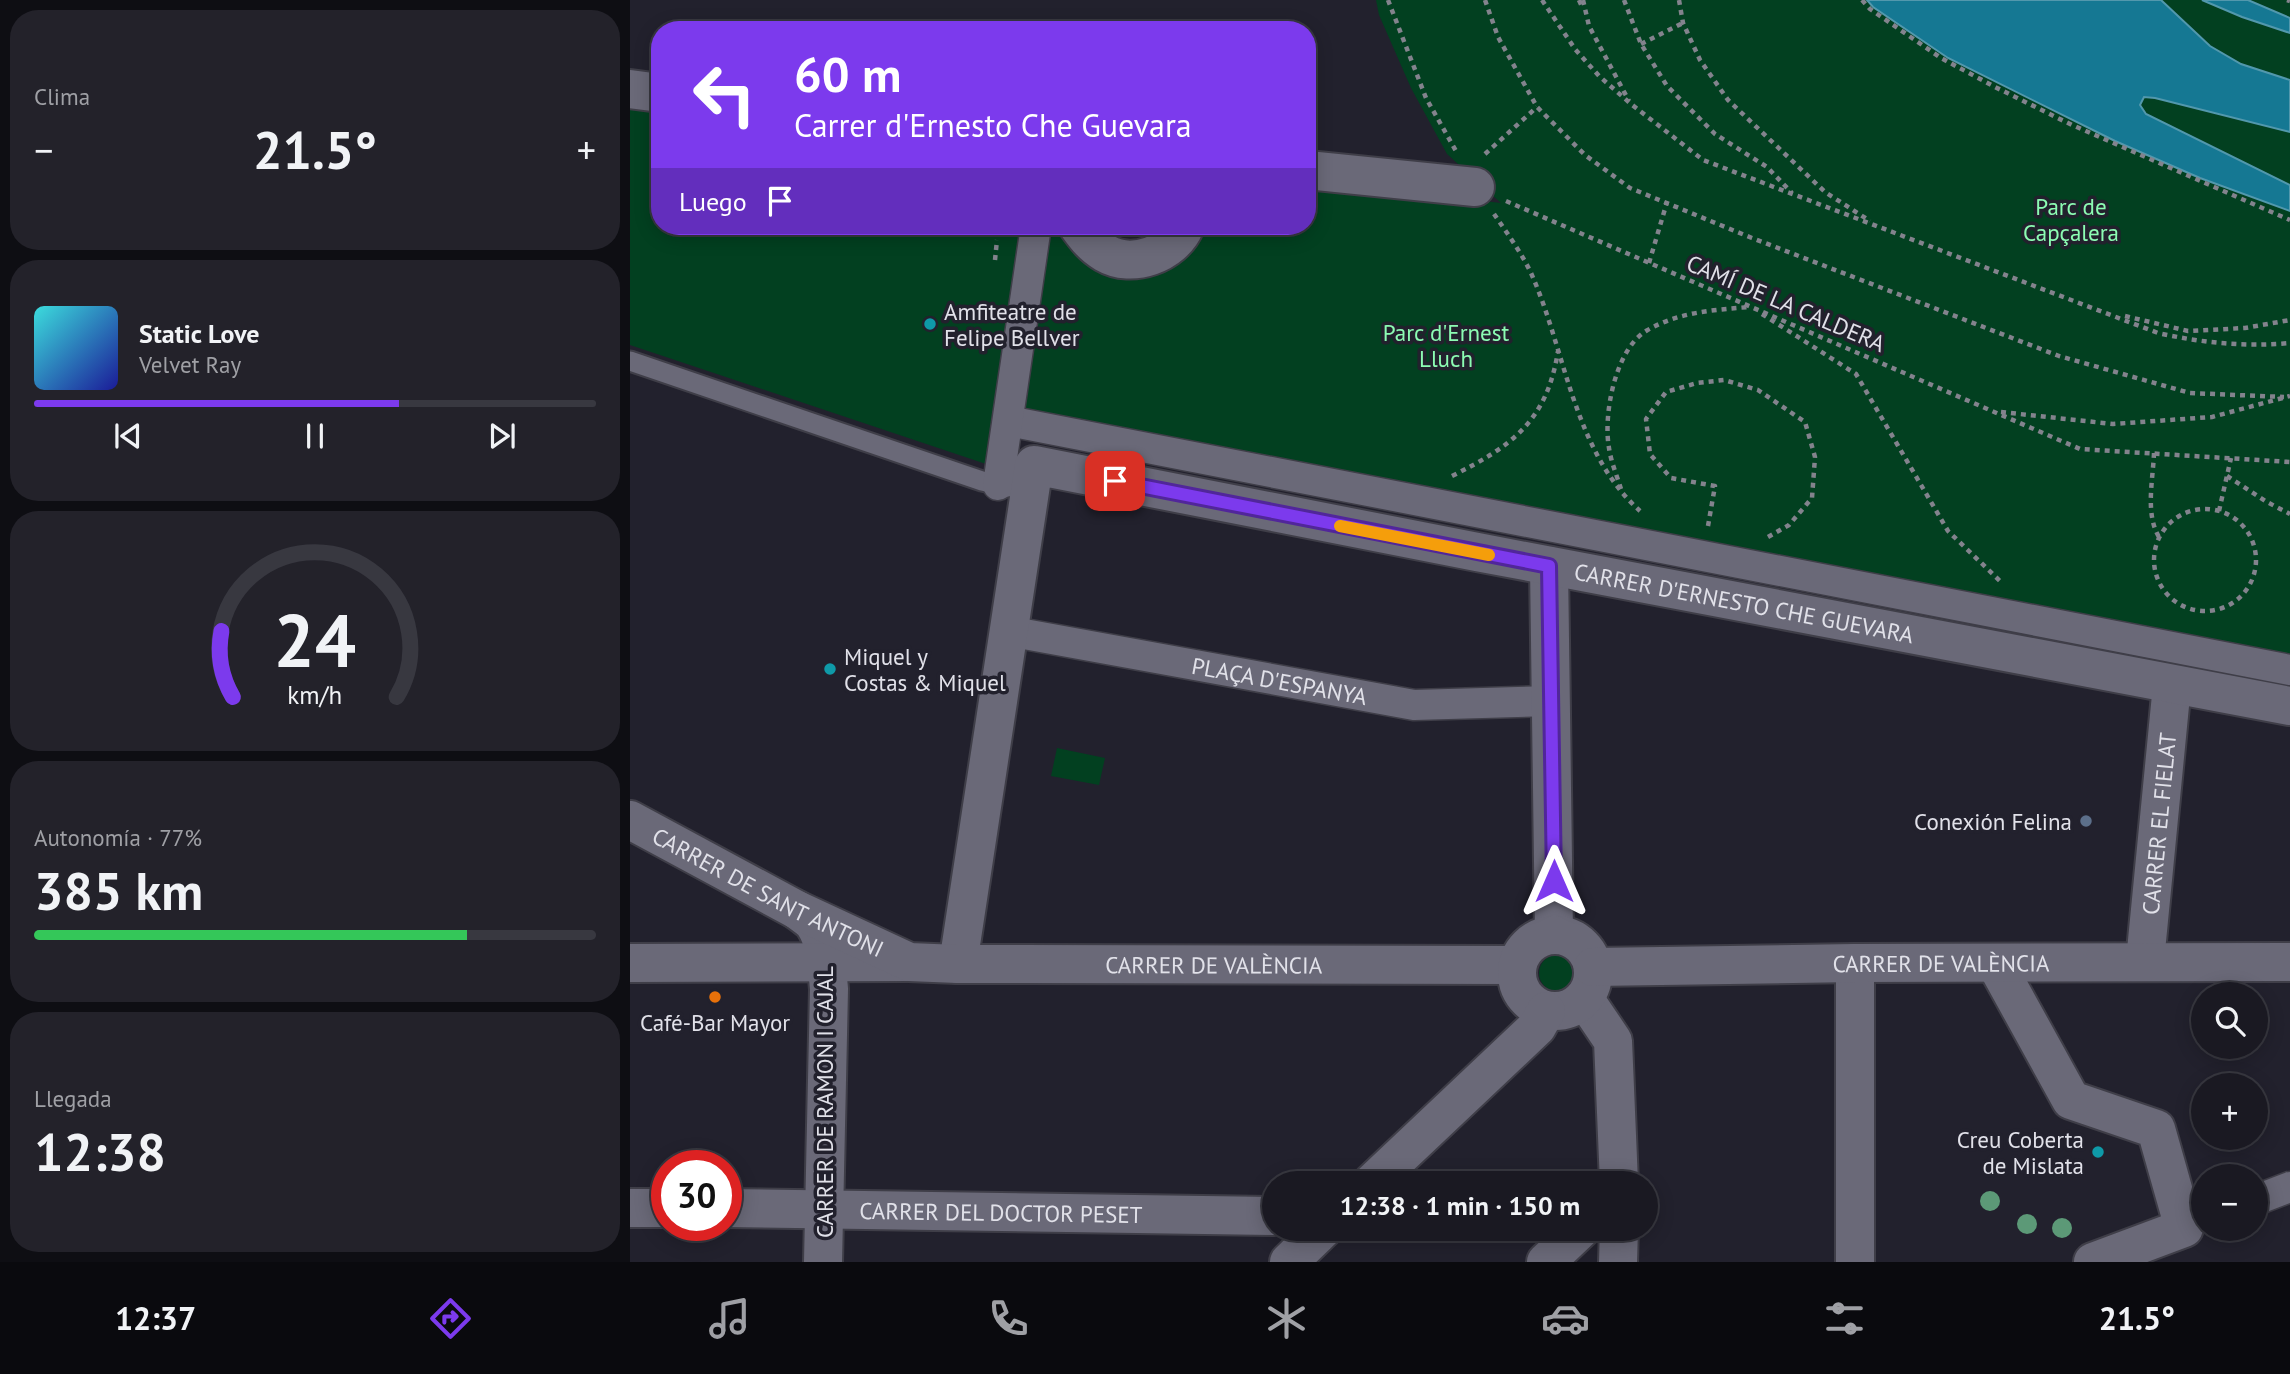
<!DOCTYPE html>
<html lang="es">
<head>
<meta charset="utf-8">
<style>
  body { margin:0; font-family:"PT Sans",sans-serif; background:#23222a; color:#f1f3f6; height:100vh; display:flex; flex-direction:column; font-size:26px; white-space:nowrap }
  * { box-sizing:border-box; margin:0 }
  p { font-size:23px; color:#9fa0a5 }
  .icon { flex:none; width:38px; height:38px; fill:none; stroke:currentColor; stroke-width:2; stroke-linecap:round; stroke-linejoin:round }
  .map { position:relative; flex:1; overflow:hidden }
  .details { display:flex; flex-direction:column; gap:10px; padding:10px; background:#0e0e13; width:630px }
  .details>* { flex:none }
  .top-card { position:absolute; left:21px; top:21px; width:665px; height:214px; border-radius:28px; box-shadow:0 4px 18px #0003,0 0 0 2px #383840; background:#7c3aed; color:#fff; overflow:hidden }
  .tools { position:absolute; left:1561px; top:982px; display:grid; gap:14px }
  .tools a { display:grid; place-items:center; width:77px; height:77px; border-radius:50%; background:#1a1922; box-shadow:0 4px 18px #0003,0 0 0 2px #383840; font-size:35px }
  .speed { position:absolute; left:21px; top:1150px; display:flex; gap:14px; font-size:35px; font-weight:700; text-align:center }
  .speed>* { display:grid; place-content:center; width:91px; height:91px; border-radius:50%; background:#1a1922; box-shadow:0 4px 18px #0003,0 0 0 2px #383840; line-height:1 }
  .speed .limit { border:10px solid #d22; background:#fff; color:#111 }
  .pin { position:absolute; display:grid; place-items:center; width:60px; height:60px; color:#fff; margin:-30px; border-radius:14px; box-shadow:0 4px 10px #0006 }
  .me { position:absolute; width:77px; margin:-38px; rotate:0deg; stroke-linejoin:round; filter:drop-shadow(0 0 5px #0008) }
  .turn { display:flex; align-items:center; gap:24px; height:147px; padding:0 28px; font-size:32px }
  .turn .icon { width:91px; height:91px; stroke-width:2.5 }
  .turn b { display:block; font-size:49px; line-height:60px }
  .then { display:flex; align-items:center; height:66px; padding:0 28px; background:#0003; gap:14px; font-size:26px }
  .big { font-size:52px; font-weight:600; line-height:1.1 }
  .details .widget { flex:1; display:flex; flex-direction:column; justify-content:center; gap:10px; min-width:0; padding:0 24px; border-radius:28px; background:#23222a }
  .details .dial { align-items:center; gap:0 }
  .dial svg { height:182px; overflow:visible; fill:none; stroke:#383840; stroke-width:7; stroke-linecap:round; text-anchor:middle }
  .dial text { fill:#f1f3f6; stroke:none }
  .song { display:flex; align-items:center; gap:21px }
  .cover { width:84px; height:84px; border-radius:10px; background:linear-gradient(135deg,hsl(180 70% 55%),hsl(240 70% 35%)) }
  .played { height:7px; border-radius:4px; background:linear-gradient(90deg,#7c3aed 65%,#383840 65%) }
  .keys { display:flex; justify-content:space-around; direction:ltr }
  .heat { display:flex; justify-content:space-between; align-items:center; font-size:38px; direction:ltr }
  .charge { height:10px; border-radius:5px; background:linear-gradient(90deg,#34c759 77%,#383840 0) }
  .trip { position:absolute; left:632px; top:1171px; width:396px; height:70px; border-radius:35px; background:#1a1922; box-shadow:0 4px 18px #0003,0 0 0 2px #383840; font-weight:600; line-height:70px; text-align:center }
  .tabs { display:flex; height:112px; justify-content:space-around; align-items:center; background:#0a0a0e; color:#9fa0a5 }
  .tabs .icon { width:49px; height:49px }
  .tabs .active { color:#7c3aed }
  .tabs b { font-size:32px; color:#f1f3f6 }
  main { display:flex; flex:1; min-height:0 }
  .map>svg:first-child { display:block }
</style>
</head>
<body>
<main>
<section class="details">
<div class="widget"><p>Clima</p>
<div class="heat"><a>−</a><b class="big">21.5°</b><a>+</a></div>
</div>
<div class="widget">
<div class="song"><i class="cover"></i><div><b>Static Love</b><p>Velvet Ray</p></div></div>
<div class="played"></div>
<div class="keys"><svg class="icon" aria-label="previous" viewBox="0 0 24 24"><path d="M18 5L8 12l10 7zM5 5v14"/></svg><svg class="icon" aria-label="pause" viewBox="0 0 24 24"><path d="M8 5v14M16 5v14"/></svg><svg class="icon" aria-label="next" viewBox="0 0 24 24"><path d="M6 5l10 7-10 7zM19 5v14"/></svg></div>
</div>
<div class="widget dial"><svg viewBox="0 0 100 80">
<path d="M14 69A42 42 0 1 1 86 69"/>
<path d="M14 69A42 42 0 0 1 9 40" stroke="#7c3aed"/>
<text x="50" y="56" font-size="32" font-weight="700">24</text>
<text x="50" y="72" font-size="11">km/h</text>
</svg></div>
<div class="widget"><p>Autonomía · 77%</p><b class="big">385 km</b><div class="charge"></div></div>
<div class="widget"><p>Llegada</p><b class="big">12:38</b></div>
</section>
<div class="map">
<svg width="1660" height="1262" viewBox="0 0 1660 1262">
  <rect width="100%" height="100%" fill="#22212d"/>
  <g fill="#024020">
    <path d="M746,0H1660V661L388,413L414,226H432L557,255L575,226H677V181L871,203L817,154L781,88L749,15Z"/>
    <path d="M0,103L30,106V226H401L362,466L0,345Z"/>
    <path d="M427,748L475,758L469,785L421,776Z"/>
    <circle cx="927" cy="973" r="18"/>
  </g>
  <g fill="#157893" stroke="#5298ad" stroke-width="2">
    <path d="M1237,0H1531L1580,46L1611,64L1660,80V132L1525,98L1514,97L1510,105L1516,114L1660,185V211L1570,178L1485,141L1318,58L1243,7Z"/>
    <path d="M1572,0H1618L1660,18V33L1612,17Z"/>
  </g>
  <g fill="none" stroke-linecap="round" stroke-linejoin="round">
    <defs>
      <path id="service" d="M0,361L352,481L378,487"/>
      <g id="pedestrian">
        <path d="M378,421L1660,670"/>
        <path d="M368,485L406,226"/>
        <path id="s1" d="M378,631L784,705L922,701"/>
        <path d="M1626,1200L1660,1187"/>
      </g>
      <g id="minor">
        <path d="M0,89L30,93"/>
        <path d="M677,170L845,187"/>
        <path d="M448,226C456,237 463,246 475,253C502,269 543,254 555,226"/>
        <path d="M919,566L924,935"/>
        <path d="M167,910C172,914 180,919 184,924C196,942 197,968 199,989L193,1262"/>
        <path id="s2" d="M1515,961L1542,685"/>
        <path d="M0,963L279,962"/>
        <path id="s3" d="M328,964L404,465L847,552L1660,706"/>
        <path d="M1366,964L1441,1100L1526,1129L1554,1228L1463,1262"/>
        <path d="M954,998L983,1041L989,1183"/>
        <path d="M0,1208H37"/>
        <path id="s4" d="M96,1208L644,1216"/>
        <path d="M916,1262L952,1228"/>
        <path d="M988,1262L989,1228"/>
        <path d="M1225,1262V963"/>
      </g>
      <g id="tertiary">
        <path id="s5" d="M0,820L167,910L279,962L328,964L887,965"/>
        <circle cx="925" cy="973" r="38"/>
        <path id="s6" d="M963,967L1225,963L1660,962"/>
        <path d="M742,1183L907,1027L916,1011"/>
        <path d="M659,1262L694,1228"/>
      </g>
    </defs>
    <use href="#service" stroke="#3f3e48" stroke-width="23"/>
    <use href="#pedestrian" stroke="#3f3e48" stroke-width="33"/>
    <use href="#minor" stroke="#3f3e48" stroke-width="42"/>
    <use href="#tertiary" stroke="#3f3e48" stroke-width="42"/>
    <g stroke="#83838d" stroke-width="4.5" stroke-dasharray="5 5" stroke-linecap="butt">
      <path d="M758,0L796,98L826,151"/>
      <path d="M855,0L868,37L907,107L955,155L1000,188L1122,238L1429,356L1560,393L1654,397"/>
      <path d="M912,0L945,49L969,76L1001,104L1073,160L1528,333C1573,343 1614,347 1660,343"/>
      <path d="M949,0L953,9"/>
      <path d="M953,0L959,26L999,101"/>
      <path d="M994,0L1011,44L1037,86L1085,134L1137,167L1162,193"/>
      <path d="M1049,0L1053,23L1070,60L1098,100L1195,192L1240,221"/>
      <path d="M1232,0L1240,9L1311,58L1365,87L1442,125L1660,220"/>
      <path d="M1657,0L1660,1"/>
      <path d="M1011,44L1053,23"/>
      <path d="M855,154L907,107"/>
      <path d="M876,201L1450,449L1660,462"/>
      <path d="M864,214C877,233 891,252 901,273C936,351 943,451 1010,511"/>
      <path d="M365,260L367,240"/>
      <path d="M1019,263L1037,202"/>
      <path d="M1132,314L1226,374L1318,531L1370,581"/>
      <path d="M1495,316L1558,331L1615,328L1660,320"/>
      <path d="M1371,412L1483,424L1582,417L1660,396"/>
      <path d="M1524,453C1523,480 1515,514 1529,537"/>
      <path d="M822,476C882,446 917,421 928,351"/>
      <path d="M1597,476L1637,502L1660,514"/>
      <path d="M991,489C987,476 981,462 979,448C973,415 985,350 1016,331C1048,312 1083,310 1119,307"/>
      <circle cx="1575" cy="560" r="51"/>
      <path d="M1589,511L1601,458"/>
      <path d="M1078,526L1085,486L1041,478L1020,454L1016,419L1036,392L1067,383L1094,380L1128,390L1175,422L1185,457L1182,498L1159,525L1138,537"/>
    </g>
    <use href="#service" stroke="#6a6978" stroke-width="19"/>
    <use href="#pedestrian" stroke="#6a6978" stroke-width="30"/>
    <use href="#minor" stroke="#6a6978" stroke-width="38"/>
    <use href="#tertiary" stroke="#6a6978" stroke-width="38"/>
  </g>
  <g fill="#5c9977">
    <circle cx="1360" cy="1201" r="10"/>
    <circle cx="1397" cy="1224" r="10"/>
    <circle cx="1432" cy="1228" r="10"/>
  </g>
  <g fill="none" stroke-linecap="round" stroke-linejoin="round">
    <defs>
      <path id="route" d="M485,481L919,566L924,881"/>
    </defs>
    <use href="#route" stroke="#51269a" stroke-width="18"/>
    <use href="#route" stroke="#7c3aed" stroke-width="12"/>
    <path stroke="#f59e0b" stroke-width="12" d="M710,526L859,555"/>
  </g>
  <g fill="#0f9aa8" stroke="#22212d" stroke-width="2.5">
    <circle cx="300" cy="324" r="7"/>
    <circle cx="200" cy="669" r="7"/>
    <circle cx="1468" cy="1152" r="7"/>
  </g>
  <circle fill="#5c6f8a" stroke="#22212d" stroke-width="2.5" cx="1456" cy="821" r="7"/>
  <circle fill="#e8710a" stroke="#22212d" stroke-width="2.5" cx="85" cy="997" r="7"/>
  <g text-anchor="middle" dominant-baseline="central" stroke-width="7" stroke-linejoin="round" paint-order="stroke">
    <g font-size="23" fill="#8cfcb3" stroke="#22212d">
      <text x="1441" y="206">Parc de<tspan x="1441" dy="26">Capçalera</tspan></text>
      <text x="816" y="332">Parc d'Ernest<tspan x="816" dy="26">Lluch</tspan></text>
    </g>
    <g font-size="23" fill="#e1e1e9" stroke="#22212d">
      <text transform="translate(1156 303) rotate(23)">CAMÍ DE LA CALDERA</text>
      <text stroke="none"><textPath href="#s3" startOffset="1228">CARRER D'ERNESTO CHE GUEVARA</textPath></text>
      <text stroke="none"><textPath href="#s1" startOffset="276">PLAÇA D'ESPANYA</textPath></text>
      <text stroke="none"><textPath href="#s2" startOffset="138">CARRER EL FIELAT</textPath></text>
      <text stroke="none"><textPath href="#s5" startOffset="156">CARRER DE SANT ANTONI</textPath></text>
      <text stroke="none"><textPath href="#s6" startOffset="348">CARRER DE VALÈNCIA</textPath></text>
      <text stroke="none"><textPath href="#s5" startOffset="618">CARRER DE VALÈNCIA</textPath></text>
      <text transform="translate(194 1102) rotate(-90)">CARRER DE RAMON I CAJAL</text>
      <text stroke="none"><textPath href="#s4" startOffset="275">CARRER DEL DOCTOR PESET</textPath></text>
    </g>
    <g font-size="23" fill="#e1e1e9" stroke="#22212d" text-anchor="start">
      <text x="314" y="311">Amfiteatre de<tspan x="314" dy="26">Felipe Bellver</tspan></text>
      <text x="214" y="656">Miquel y<tspan x="214" dy="26">Costas &amp; Miquel</tspan></text>
      <text x="1442" y="821" text-anchor="end">Conexión Felina</text>
      <text x="85" y="1022" text-anchor="middle">Café-Bar Mayor</text>
      <text x="1454" y="1139" text-anchor="end">Creu Coberta<tspan x="1454" dy="26">de Mislata</tspan></text>
    </g>
  </g>
</svg>
<div class="tools">
<a><svg class="icon" aria-label="search" viewBox="0 0 24 24"><circle cx="10" cy="10" r="6"/><path d="M15 15l6 6"/></svg></a>
<a>+</a>
<a>−</a>
</div>
<div class="speed"><div class="limit">30</div></div>
<div class="pin" style="left:485px;top:481px;background:#d93025"><svg class="icon" aria-label="arrive" viewBox="0 0 24 24"><path d="M6 21V4h12l-3 4 3 4H6"/></svg></div>
<svg class="me" style="left:924px;top:881px" viewBox="-20 -20 40 40"><path d="M0-17L14 15 0 8-14 15z" fill="#7c3aed" stroke="#fff" stroke-width="4"/></svg>
<div class="trip">12:38 · 1 min · 150 m</div>
<div class="top-card">
<div class="turn"><svg class="icon" aria-label="left" viewBox="0 0 24 24"><path d="M17 20v-9H6M10 6l-5 5 5 5"/></svg><div><b>60 m</b>Carrer d'Ernesto Che Guevara</div></div>
<div class="then">Luego<svg class="icon" aria-label="arrive" viewBox="0 0 24 24"><path d="M6 21V4h12l-3 4 3 4H6"/></svg></div>
</div>
</div>
</main>
<nav class="tabs">
<b>12:37</b>
<svg class="icon active" aria-label="directions" viewBox="0 0 24 24"><path d="M12 3l9 9-9 9-9-9zM9 14v-3h6M13 9l2 2-2 2"/></svg>
<svg class="icon" aria-label="music" viewBox="0 0 24 24"><path d="M9 18V5l10-2v13"/><circle cx="6" cy="18" r="3"/><circle cx="16" cy="16" r="3"/></svg>
<svg class="icon" aria-label="phone" viewBox="0 0 24 24"><path d="M5 4h4l2 5-3 2q2 4 5 5l2-3 5 2v4C11 20 4 13 5 4z"/></svg>
<svg class="icon" aria-label="climate" viewBox="0 0 24 24"><path d="M12 3v18M4 7l16 10M4 17L20 7"/></svg>
<svg class="icon" aria-label="car" viewBox="0 0 24 24"><path d="M5 17H2v-5l4-1 3-4h7l3 4 3 1v5h-3M9 17h6M6 11h13"/><circle cx="7" cy="17" r="2"/><circle cx="17" cy="17" r="2"/></svg>
<svg class="icon" aria-label="filters" viewBox="0 0 24 24"><path d="M4 7h16M4 17h16"/><circle cx="9" cy="7" r="2"/><circle cx="15" cy="17" r="2"/></svg>
<b>21.5°</b>
</nav>
</body>
</html>
